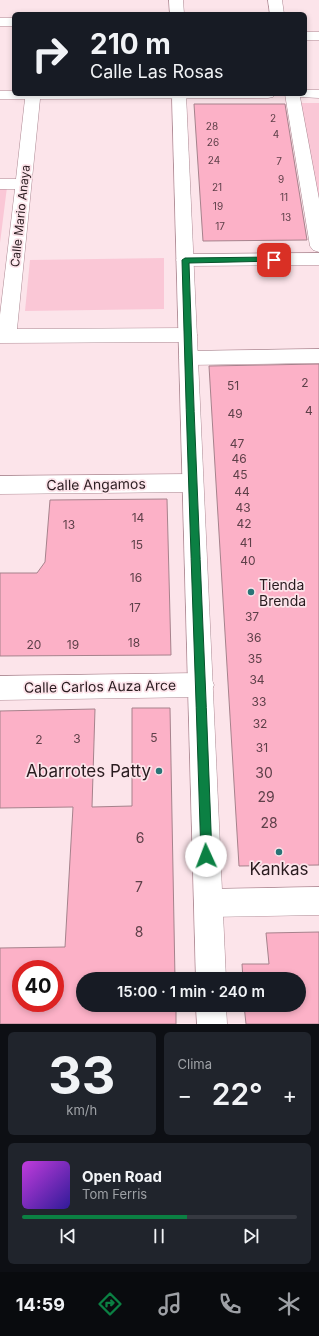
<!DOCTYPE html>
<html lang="es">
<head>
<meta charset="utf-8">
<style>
  body { margin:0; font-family:Inter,sans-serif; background:#20242c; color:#f1f3f6; height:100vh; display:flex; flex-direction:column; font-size:15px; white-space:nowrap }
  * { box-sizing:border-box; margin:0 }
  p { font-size:13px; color:#9ea1a6 }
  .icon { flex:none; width:22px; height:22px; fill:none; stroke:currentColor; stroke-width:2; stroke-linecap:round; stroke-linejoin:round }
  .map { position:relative; height:1024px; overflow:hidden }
  .side { display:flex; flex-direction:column; gap:8px; padding:8px; background:#0d0f14; flex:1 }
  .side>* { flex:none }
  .guide { position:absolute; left:12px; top:12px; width:295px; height:84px; border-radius:6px; box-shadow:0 2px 6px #0003; background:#171b24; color:#f1f3f6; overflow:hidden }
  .speed { position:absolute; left:12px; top:960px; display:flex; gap:8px; font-size:20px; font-weight:700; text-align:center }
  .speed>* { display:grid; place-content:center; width:52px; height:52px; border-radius:50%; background:#171b24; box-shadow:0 2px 6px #0003; line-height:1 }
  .speed .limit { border:6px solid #d22; background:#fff; color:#111 }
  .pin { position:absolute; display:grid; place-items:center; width:34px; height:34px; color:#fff; margin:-17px; border-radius:8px; box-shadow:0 2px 6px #0006 }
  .me { position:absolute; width:44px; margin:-22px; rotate:358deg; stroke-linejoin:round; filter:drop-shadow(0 0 3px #0008) }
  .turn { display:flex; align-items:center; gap:14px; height:84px; padding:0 12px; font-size:18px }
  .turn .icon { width:52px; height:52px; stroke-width:2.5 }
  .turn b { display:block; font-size:28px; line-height:34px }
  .big { font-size:30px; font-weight:600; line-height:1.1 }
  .side .tile { flex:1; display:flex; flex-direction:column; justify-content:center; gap:6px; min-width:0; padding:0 14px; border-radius:6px; background:#20242c }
  .side .dial { align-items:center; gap:0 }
  .dial b { font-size:52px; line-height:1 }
  .song { display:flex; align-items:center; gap:12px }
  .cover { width:48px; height:48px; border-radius:6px; background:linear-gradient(135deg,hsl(290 70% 55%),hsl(250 70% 35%)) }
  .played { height:4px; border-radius:2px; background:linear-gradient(90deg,#0b8043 60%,#363941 60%) }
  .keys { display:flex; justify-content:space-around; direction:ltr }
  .heat { display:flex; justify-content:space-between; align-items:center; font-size:22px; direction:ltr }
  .side .tiles { flex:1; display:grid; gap:8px; grid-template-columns:1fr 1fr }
  .tile:last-child { grid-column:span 2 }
  .trip { position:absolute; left:76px; top:972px; width:230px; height:40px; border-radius:20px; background:#171b24; box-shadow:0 2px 6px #0003; font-weight:600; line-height:40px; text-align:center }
  .tab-bar { display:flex; height:64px; justify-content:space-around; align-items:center; background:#090b0e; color:#9ea1a6 }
  .tab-bar .icon { width:28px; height:28px }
  .tab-bar .current { color:#0b8043 }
  .tab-bar b { font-size:18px; color:#f1f3f6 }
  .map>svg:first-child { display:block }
</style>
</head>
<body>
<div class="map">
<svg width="319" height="1024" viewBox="0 0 319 1024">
  <rect width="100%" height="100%" fill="#fce4ea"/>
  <g fill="#fac7d6">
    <path d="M299,103H319V216Z"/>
    <path d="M0,187H7L0,243Z"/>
    <path d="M164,258V309L25,311L30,260Z"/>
  </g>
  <g fill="#fcb1c7" stroke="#a6828c" fill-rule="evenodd">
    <path d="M194,104H285L307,240L203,241Z"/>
    <path d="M319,364V865L239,866L209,366Z"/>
    <path d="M167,499L171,655L0,656V573H37L45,562L50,500Z"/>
    <path d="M132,708H170L175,979H83V1005H176V1024H0V948L65,947L73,807L0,808V711L95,709L92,807L132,806ZM21,969H55V1003H21Z"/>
    <path d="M319,932V1024H246L244,1005H299V979H243L242,964H269L266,933Z"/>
  </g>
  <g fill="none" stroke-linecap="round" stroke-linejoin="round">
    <defs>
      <g id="minor">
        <path d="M268,0H282L284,14H270Z"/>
        <rect x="0" y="18" width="14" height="8"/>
        <rect x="305" y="32" width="14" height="8"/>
        <path d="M305,90H319V98L300,97L319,199V252L313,250L310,246L285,94H305Z"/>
        <path d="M0,91H14V94H275L273,97L268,98L40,99L17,329L188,328L195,330L197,335L195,340L188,342L0,343V315L15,189H0V179H16L25,99H0Z"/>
        <path d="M319,253V265L185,266L179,264L176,260L179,256L185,254Z"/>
        <path d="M319,349V363L189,365L182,363L179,358L182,353L189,351Z"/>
        <path d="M192,474L200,477L203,483L200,489L192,492L0,494V476Z"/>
        <path d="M201,673L210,676L214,685L210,694L201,697L0,700V676Z"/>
        <path d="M319,887V915L208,917L198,913L194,903L198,893L208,889Z"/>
      </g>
      <g id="tertiary">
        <path d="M169,0H183L184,14H170Z"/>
        <path d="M172,94H186L226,979H196Z"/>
        <path d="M196,1005H226L227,1024H197Z"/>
      </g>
    </defs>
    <use href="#minor" stroke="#ad8993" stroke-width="1"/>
    <use href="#tertiary" stroke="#ad8993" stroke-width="1"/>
    <use href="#minor" fill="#fff" fill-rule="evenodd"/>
    <use href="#tertiary" fill="#fff" fill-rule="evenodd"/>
  </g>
  <path fill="#0b8043" stroke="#07532c" d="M274,257L277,258V261L189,263C195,461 205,658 212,856L210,861L206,862L202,861L201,856C195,658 187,459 182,260L185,258Z"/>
  <g fill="#297477" stroke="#fce4ea" stroke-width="1.5">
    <circle cx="251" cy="592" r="4"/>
    <circle cx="159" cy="771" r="4"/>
    <circle cx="279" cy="852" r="4"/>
  </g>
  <g text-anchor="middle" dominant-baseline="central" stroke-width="3.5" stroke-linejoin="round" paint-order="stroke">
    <g font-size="10" fill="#5e4049">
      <text x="273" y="118">2</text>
      <text x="212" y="126">28</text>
      <text x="276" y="134">4</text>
      <text x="213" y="142">26</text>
      <text x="214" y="160">24</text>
      <text x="279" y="161">7</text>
      <text x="281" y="179">9</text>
      <text x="217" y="187">21</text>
      <text x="284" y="197">11</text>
      <text x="218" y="206">19</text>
      <text x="286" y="217">13</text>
      <text x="220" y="226">17</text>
    </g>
    <g font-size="12" fill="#291b1f" stroke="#fce4ea">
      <text transform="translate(20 216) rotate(-84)">Calle Mario Anaya</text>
    </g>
    <g font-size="12" fill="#5e4049">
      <text x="305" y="382">2</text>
      <text x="233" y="385">51</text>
      <text x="309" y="410">4</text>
      <text x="235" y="413">49</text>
      <text x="237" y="443">47</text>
      <text x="239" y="458">46</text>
      <text x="240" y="474">45</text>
      <text x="242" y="491">44</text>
      <text x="243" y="507">43</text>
      <text x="138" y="517">14</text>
      <text x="244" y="523">42</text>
      <text x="69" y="524">13</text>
      <text x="246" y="542">41</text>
      <text x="137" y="544">15</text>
      <text x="248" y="560">40</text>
      <text x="136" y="577">16</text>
      <text x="135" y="607">17</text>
      <text x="252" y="616">37</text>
      <text x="254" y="637">36</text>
      <text x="134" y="642">18</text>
      <text x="34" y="644">20</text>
      <text x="73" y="644">19</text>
      <text x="255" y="658">35</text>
      <text x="257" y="679">34</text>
      <text x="259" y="701">33</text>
      <text x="260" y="723">32</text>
      <text x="154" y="737">5</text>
      <text x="77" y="738">3</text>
      <text x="39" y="739">2</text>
      <text x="262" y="747">31</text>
    </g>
    <g font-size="14" fill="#291b1f" stroke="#fce4ea">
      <text transform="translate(96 484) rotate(-1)">Calle Angamos</text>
      <text transform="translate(100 686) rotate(-1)">Calle Carlos Auza Arce</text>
    </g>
    <g font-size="14" fill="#291b1f" stroke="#fce4ea" text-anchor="start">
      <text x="259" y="584">Tienda<tspan x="259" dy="16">Brenda</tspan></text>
    </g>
    <g font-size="14" fill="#5e4049">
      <text x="264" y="772">30</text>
      <text x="266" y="796">29</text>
      <text x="269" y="822">28</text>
      <text x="140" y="837">6</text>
      <text x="139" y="886">7</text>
      <text x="139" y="931">8</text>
    </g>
    <g font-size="17" fill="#291b1f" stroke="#fce4ea" text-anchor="end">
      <text x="151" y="771">Abarrotes Patty</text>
      <text x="279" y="869" text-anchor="middle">Kankas</text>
    </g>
  </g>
</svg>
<div class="speed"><div class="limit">40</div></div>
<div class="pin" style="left:274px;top:260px;background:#d93025"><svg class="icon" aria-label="arrive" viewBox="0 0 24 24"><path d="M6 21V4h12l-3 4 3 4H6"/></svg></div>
<svg class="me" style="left:206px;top:856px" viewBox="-20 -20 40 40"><circle r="19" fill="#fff"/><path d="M0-13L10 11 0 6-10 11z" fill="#0b8043"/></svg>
<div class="trip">15:00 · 1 min · 240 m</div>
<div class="guide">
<div class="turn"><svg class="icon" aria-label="right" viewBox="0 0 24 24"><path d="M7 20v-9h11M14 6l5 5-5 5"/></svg><div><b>210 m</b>Calle Las Rosas</div></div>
</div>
</div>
<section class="side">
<div class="tiles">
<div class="tile dial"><b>33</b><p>km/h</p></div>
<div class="tile"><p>Clima</p>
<div class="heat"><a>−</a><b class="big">22°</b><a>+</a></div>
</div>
<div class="tile">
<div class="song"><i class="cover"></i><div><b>Open Road</b><p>Tom Ferris</p></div></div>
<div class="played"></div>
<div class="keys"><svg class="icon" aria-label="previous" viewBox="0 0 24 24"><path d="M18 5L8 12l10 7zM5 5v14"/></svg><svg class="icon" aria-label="pause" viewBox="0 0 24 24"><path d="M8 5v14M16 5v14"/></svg><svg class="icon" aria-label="next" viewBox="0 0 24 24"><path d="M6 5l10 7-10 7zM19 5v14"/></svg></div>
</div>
</div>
</section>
<nav class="tab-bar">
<b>14:59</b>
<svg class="icon current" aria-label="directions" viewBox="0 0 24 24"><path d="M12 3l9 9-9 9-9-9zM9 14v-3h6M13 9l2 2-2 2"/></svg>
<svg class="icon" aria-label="music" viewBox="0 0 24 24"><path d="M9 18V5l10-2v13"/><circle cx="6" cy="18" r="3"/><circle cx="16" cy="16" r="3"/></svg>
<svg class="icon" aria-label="phone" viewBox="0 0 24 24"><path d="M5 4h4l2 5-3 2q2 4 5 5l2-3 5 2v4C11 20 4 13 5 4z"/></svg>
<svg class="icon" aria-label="climate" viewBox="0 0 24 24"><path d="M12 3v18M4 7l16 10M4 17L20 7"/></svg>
</nav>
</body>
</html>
